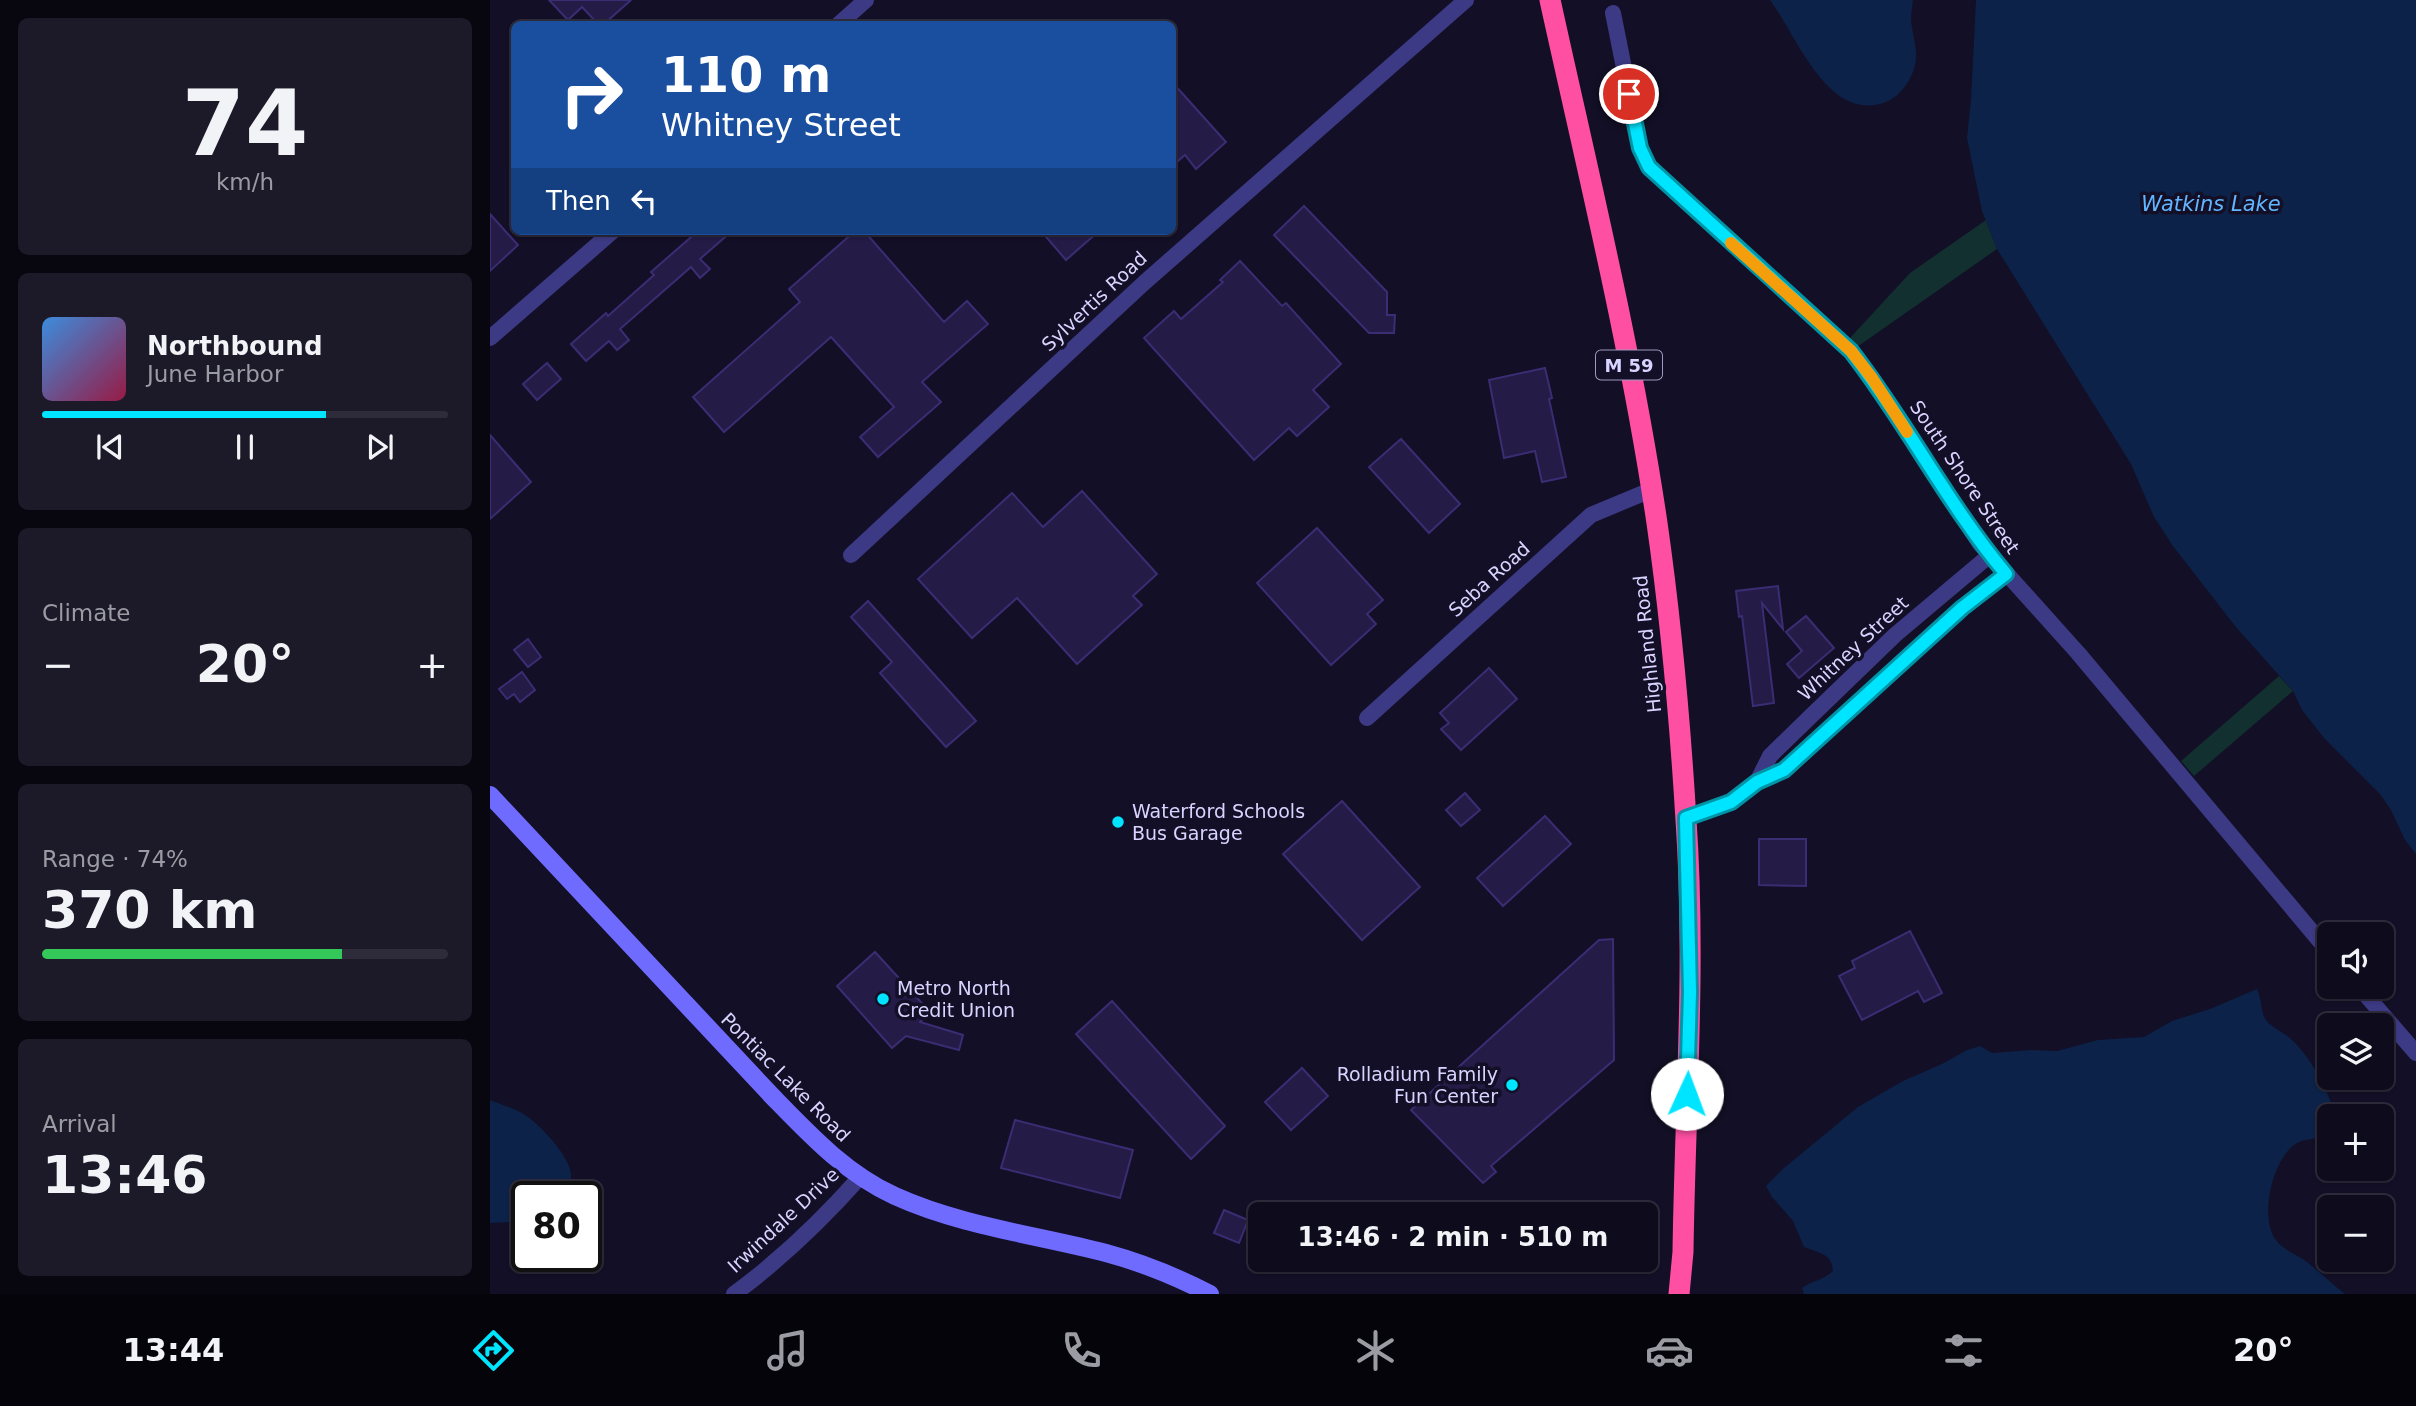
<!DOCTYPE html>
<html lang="en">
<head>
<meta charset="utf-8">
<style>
  body { margin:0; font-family:"DejaVu Sans",sans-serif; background:#1c1929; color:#f1f3f6; height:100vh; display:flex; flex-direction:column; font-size:26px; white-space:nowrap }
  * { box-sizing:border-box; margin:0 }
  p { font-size:23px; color:#9b9ba3 }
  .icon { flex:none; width:38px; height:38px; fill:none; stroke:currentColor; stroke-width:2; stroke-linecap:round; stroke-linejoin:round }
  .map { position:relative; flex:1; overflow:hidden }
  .details { display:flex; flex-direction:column; gap:18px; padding:18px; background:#08060f; width:490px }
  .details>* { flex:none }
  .hud { position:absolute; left:21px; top:21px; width:665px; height:214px; border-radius:10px; box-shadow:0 2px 5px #0004,0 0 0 2px #2e2b3b; background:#1a4fa0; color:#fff; overflow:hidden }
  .controls { position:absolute; left:1827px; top:922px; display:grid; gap:14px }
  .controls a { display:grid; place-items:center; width:77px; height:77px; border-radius:10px; background:#0e0b1c; box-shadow:0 2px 5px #0004,0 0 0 2px #2e2b3b; font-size:35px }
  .speed { position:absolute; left:21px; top:1181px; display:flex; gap:14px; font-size:35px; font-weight:700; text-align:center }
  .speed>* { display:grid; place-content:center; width:91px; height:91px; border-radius:50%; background:#0e0b1c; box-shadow:0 2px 5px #0004,0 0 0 2px #2e2b3b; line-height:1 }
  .speed .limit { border:4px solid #111; border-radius:10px; background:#fff; color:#111 }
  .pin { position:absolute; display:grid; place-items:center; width:60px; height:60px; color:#fff; margin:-30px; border:4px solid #fff; border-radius:50%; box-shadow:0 2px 7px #0007 }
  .me { position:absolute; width:77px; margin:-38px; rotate:2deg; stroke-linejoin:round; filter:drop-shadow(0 0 5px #0008) }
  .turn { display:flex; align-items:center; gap:24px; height:147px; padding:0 35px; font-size:32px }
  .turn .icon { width:91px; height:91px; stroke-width:2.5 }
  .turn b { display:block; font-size:49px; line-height:60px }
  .then { display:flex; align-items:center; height:66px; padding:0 35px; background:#0003; gap:14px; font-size:26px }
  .big { font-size:52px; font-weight:800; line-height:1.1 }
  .details .widget { flex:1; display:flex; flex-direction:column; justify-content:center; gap:10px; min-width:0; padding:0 24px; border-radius:10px; background:#1c1929 }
  .details .dial { align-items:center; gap:0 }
  .dial b { font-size:91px; line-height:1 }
  .song { display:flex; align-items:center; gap:21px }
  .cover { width:84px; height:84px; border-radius:10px; background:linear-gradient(135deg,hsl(210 70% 55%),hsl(340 70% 35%)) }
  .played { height:7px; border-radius:4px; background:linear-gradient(90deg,#00e5ff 70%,#2e2b3b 70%) }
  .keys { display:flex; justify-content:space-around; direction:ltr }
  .heat { display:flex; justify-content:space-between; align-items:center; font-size:38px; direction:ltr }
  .charge { height:10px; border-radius:5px; background:linear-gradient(90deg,#34c759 74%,#2e2b3b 0) }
  .trip { position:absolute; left:758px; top:1202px; width:410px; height:70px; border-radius:10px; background:#0e0b1c; box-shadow:0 2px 5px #0004,0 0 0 2px #2e2b3b; font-weight:800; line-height:70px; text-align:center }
  .tab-bar { display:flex; height:112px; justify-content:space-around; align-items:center; background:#06040b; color:#9b9ba3 }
  .tab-bar .icon { width:49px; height:49px }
  .tab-bar .selected { color:#00e5ff }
  .tab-bar b { font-size:32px; color:#f1f3f6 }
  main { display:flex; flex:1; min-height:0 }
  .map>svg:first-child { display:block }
</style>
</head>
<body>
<main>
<section class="details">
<div class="widget dial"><b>74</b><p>km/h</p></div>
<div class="widget">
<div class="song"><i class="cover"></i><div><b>Northbound</b><p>June Harbor</p></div></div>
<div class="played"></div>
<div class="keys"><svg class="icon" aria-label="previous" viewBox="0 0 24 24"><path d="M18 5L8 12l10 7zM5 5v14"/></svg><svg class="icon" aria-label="pause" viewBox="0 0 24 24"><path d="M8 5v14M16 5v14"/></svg><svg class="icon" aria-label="next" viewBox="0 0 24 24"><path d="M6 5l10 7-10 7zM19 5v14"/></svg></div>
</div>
<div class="widget"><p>Climate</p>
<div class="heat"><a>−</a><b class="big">20°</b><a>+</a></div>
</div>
<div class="widget"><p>Range · 74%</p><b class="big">370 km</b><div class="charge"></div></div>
<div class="widget"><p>Arrival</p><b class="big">13:46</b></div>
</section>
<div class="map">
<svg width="1926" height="1294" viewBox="0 0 1926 1294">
  <rect width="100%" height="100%" fill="#130f26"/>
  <g fill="#12302f">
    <path d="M1496,220L1507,249L1367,347L1360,338L1420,273Z"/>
    <path d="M1789,676L1803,691L1704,776L1691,761Z"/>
  </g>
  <g fill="#0c2248">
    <path d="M1280,0H1423C1422,9 1420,18 1422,27C1424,40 1428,52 1425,65C1422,79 1411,96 1396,102C1338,124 1307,36 1280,0Z"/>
    <path d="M1486,0H1926V854L1915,840L1901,810L1890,794L1834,738L1812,710L1803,691L1745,626L1683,546L1664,517L1641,464L1507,249L1492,211L1477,138L1481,100Z"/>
    <path d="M1767,989C1772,999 1770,1011 1776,1020C1782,1028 1795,1033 1802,1040C1819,1055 1842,1095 1844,1116H1839V1133C1828,1141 1814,1137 1804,1145C1782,1162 1769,1218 1786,1240C1794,1251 1807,1254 1817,1262C1830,1272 1842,1284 1855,1294H1314L1312,1288C1323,1280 1334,1280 1343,1271C1342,1253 1328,1253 1314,1247L1303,1221L1282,1197L1276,1186L1294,1168L1368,1107L1413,1081L1452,1064L1477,1050L1490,1046L1502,1053L1541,1050L1567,1051L1608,1040L1654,1037L1682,1021L1720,1009Z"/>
    <path d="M0,1100C11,1105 25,1108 35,1115C50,1124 80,1157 81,1174C82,1184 75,1191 68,1197H37V1221L0,1223Z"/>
  </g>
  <g fill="#241b47" stroke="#3b2d73" stroke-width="2">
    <path d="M59,0H141L114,24H108L92,7L78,20Z"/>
    <path d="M682,82L736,142L706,169L695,155L682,166Z"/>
    <path d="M814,206L897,292V315H905L904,333H879L784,235Z"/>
    <path d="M0,214L28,245L0,271Z"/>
    <path d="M208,231H242L210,259L220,269L210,278L201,267L130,329L139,340L127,350L119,341L96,361L81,344L116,313L118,316L164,275L161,272Z"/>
    <path d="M365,231H374L454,322L477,301L498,324L432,382L451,402L388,457L370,437L404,407L341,337L234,432L203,397L310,302L299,289Z"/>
    <path d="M551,231H609L576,260Z"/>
    <path d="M750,261L792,306L796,303L851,364L823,390L839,407L807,436L799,428L764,460L654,338L684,311L691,319L733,282L730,280Z"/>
    <path d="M57,363L71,379L47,400L33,384Z"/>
    <path d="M1055,368L1062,398L1059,399L1076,477L1052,482L1045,451L1014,458L999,380Z"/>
    <path d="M0,435L41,482L0,519Z"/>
    <path d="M911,439L970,504L939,533L879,467Z"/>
    <path d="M592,491L667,574L643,596L652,605L587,664L527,598L482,638L428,579L522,493L553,527Z"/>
    <path d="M827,528L893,600L877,614L886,624L841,665L767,583Z"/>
    <path d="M1288,586L1293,629L1272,603L1284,703L1263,706L1252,616L1249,617L1246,591Z"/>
    <path d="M378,601L486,721L456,747L390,673L402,662L361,617Z"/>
    <path d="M1316,616L1344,648L1309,678L1297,664L1312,651L1296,632Z"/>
    <path d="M38,639L51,657L38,667L24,650Z"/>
    <path d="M999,668L1027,699L971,750L951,729L959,723L950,713Z"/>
    <path d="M32,672L45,690L30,702L24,694L17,699L9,689Z"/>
    <path d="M975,793L990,810L971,826L956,810Z"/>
    <path d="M852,801L930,887L872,940L793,854Z"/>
    <path d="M1055,816L1081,844L1013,906L987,878Z"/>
    <path d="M1269,839H1316V886L1269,885Z"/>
    <path d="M1420,931L1452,993L1434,1002L1428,991L1372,1020L1349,976L1365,968L1362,961Z"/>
    <path d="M1123,939L1124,1060L1001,1166L1006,1172L993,1183L921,1110L1109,940Z"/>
    <path d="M385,952L440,1012L430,1022L473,1035L469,1050L416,1036L402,1048L347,986Z"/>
    <path d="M622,1001L735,1126L701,1159L586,1034Z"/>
    <path d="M812,1068L838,1096L801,1130L775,1102Z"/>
    <path d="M525,1120L643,1150L630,1198L511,1168Z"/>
    <path d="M734,1210L758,1220L749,1243L724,1233Z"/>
  </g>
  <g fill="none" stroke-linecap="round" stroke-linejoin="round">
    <g stroke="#3d3a85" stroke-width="16">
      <path d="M1123,13L1150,148L1159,168L1361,351L1382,378L1490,544L1588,653L1839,952"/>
      <path d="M349,24L376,0"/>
      <path d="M0,338L123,231"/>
      <path d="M361,555L655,282L976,0"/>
      <path d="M877,718L1101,515L1161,490"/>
      <path d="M1267,782L1280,756L1320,717L1405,635L1500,555"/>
      <path d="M1196,818L1241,802L1267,782L1294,770L1473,608L1516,574"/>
      <path d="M1869,987L1926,1053"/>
      <path d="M244,1294C290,1260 333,1219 371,1176"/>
    </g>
    <path stroke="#6f6bff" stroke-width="18" d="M0,795L282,1096C319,1134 356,1174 405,1196C471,1226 547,1235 616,1253C653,1263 687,1277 720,1294"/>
    <path stroke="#ff4fa3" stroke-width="21" d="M1060,0C1098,173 1141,347 1167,523C1181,621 1190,721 1196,820C1206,964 1195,1108 1193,1252L1189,1294"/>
  </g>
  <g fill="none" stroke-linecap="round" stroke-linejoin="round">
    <defs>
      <path id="route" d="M1139,94L1150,148L1159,167L1361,351C1417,423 1458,505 1516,574L1472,608L1294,770L1267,782L1241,802L1196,818L1200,992L1197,1094"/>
    </defs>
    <use href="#route" stroke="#0095a6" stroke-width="18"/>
    <use href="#route" stroke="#00e5ff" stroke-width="12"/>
    <path stroke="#f59e0b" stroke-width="12" d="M1241,243L1361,351L1382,378L1417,432"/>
  </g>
  <g fill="#00e5ff" stroke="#130f26" stroke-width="2.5">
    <circle cx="628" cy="822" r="7"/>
    <circle cx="393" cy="999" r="7"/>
    <circle cx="1022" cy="1085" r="7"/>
  </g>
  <g text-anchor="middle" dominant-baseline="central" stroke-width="7" stroke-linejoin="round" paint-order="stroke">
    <rect fill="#130f26" stroke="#9e99be" stroke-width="2" x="1106" y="350.5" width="66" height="29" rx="5"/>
    <g font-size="18" font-weight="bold" fill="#d9d4ff">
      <text x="1139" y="365">M 59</text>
    </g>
    <g font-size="19" fill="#d9d4ff" stroke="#130f26">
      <text transform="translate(604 301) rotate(-43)">Sylvertis Road</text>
      <text transform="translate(1475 477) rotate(56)">South Shore Street</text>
      <text transform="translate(999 579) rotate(-42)">Seba Road</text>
      <text transform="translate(1157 644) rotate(-96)">Highland Road</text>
      <text transform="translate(1363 648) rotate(-43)">Whitney Street</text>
      <text transform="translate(296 1077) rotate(45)">Pontiac Lake Road</text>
      <text transform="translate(293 1220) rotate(-43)">Irwindale Drive</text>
    </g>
    <g font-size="19" fill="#d9d4ff" stroke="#130f26" text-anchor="start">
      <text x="642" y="811">Waterford Schools<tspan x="642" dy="22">Bus Garage</tspan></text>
      <text x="407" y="988">Metro North<tspan x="407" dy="22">Credit Union</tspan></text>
      <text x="1008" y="1074" text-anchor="end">Rolladium Family<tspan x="1008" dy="22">Fun Center</tspan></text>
    </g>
    <g font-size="21" font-style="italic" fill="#62b6ff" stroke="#130f26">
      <text x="1721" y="204">Watkins Lake</text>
    </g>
  </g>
</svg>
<div class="controls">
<a><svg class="icon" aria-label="sound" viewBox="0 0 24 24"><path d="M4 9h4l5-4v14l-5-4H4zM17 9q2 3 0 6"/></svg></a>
<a><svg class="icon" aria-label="layers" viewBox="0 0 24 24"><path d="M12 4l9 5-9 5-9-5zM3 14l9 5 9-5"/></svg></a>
<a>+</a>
<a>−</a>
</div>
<div class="speed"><div class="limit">80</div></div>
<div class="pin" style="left:1139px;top:94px;background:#d93025"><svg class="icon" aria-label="arrive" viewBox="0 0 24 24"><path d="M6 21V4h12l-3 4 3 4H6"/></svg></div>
<svg class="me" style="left:1197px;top:1094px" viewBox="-20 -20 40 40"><circle r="19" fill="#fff"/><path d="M0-13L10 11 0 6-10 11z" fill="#00e5ff"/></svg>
<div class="trip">13:46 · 2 min · 510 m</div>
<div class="hud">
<div class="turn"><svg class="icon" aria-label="right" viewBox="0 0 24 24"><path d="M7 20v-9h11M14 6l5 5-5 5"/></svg><div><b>110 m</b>Whitney Street</div></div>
<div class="then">Then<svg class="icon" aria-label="left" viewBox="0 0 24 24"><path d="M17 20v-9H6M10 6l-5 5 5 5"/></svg></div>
</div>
</div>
</main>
<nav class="tab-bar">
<b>13:44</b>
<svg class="icon selected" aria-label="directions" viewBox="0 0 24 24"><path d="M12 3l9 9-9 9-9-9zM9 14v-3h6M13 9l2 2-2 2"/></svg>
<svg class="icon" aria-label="music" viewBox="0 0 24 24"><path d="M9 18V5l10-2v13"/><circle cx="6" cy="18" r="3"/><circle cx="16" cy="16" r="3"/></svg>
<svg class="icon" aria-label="phone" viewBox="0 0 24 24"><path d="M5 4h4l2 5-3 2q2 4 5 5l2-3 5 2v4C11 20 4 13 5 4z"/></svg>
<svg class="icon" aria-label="climate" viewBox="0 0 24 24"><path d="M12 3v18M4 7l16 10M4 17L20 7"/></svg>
<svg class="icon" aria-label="car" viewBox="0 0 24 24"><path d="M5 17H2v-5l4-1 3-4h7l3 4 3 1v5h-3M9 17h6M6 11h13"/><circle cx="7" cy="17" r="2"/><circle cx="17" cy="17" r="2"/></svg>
<svg class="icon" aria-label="filters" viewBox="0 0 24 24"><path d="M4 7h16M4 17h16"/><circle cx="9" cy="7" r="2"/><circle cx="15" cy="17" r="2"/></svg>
<b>20°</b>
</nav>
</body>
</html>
